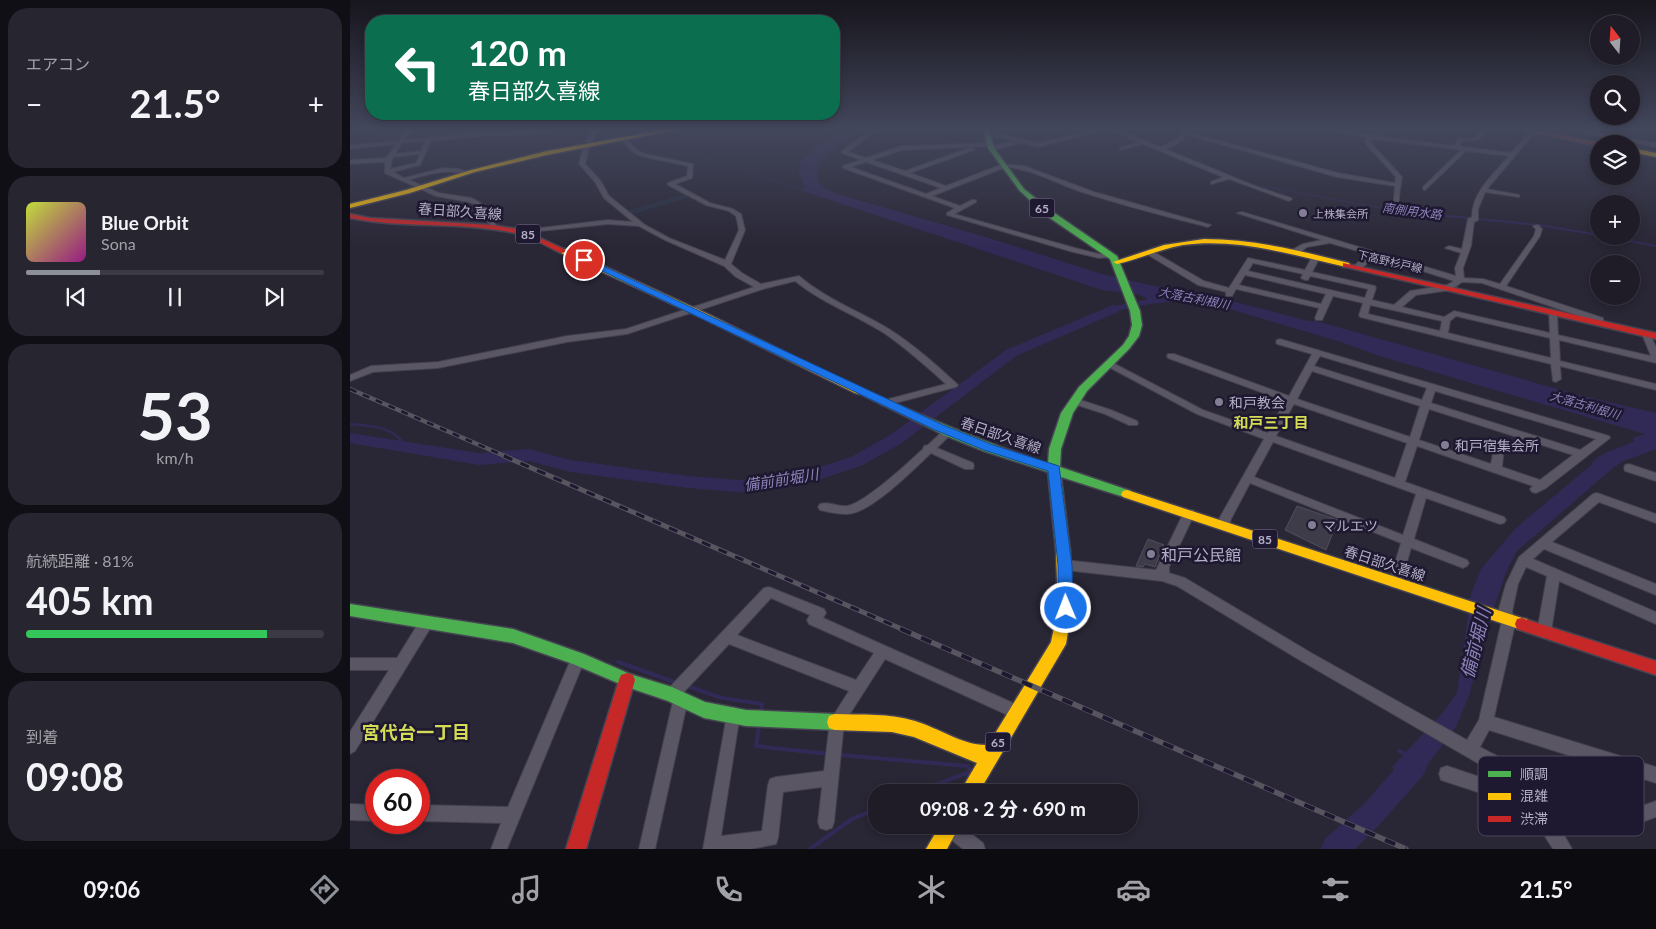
<!DOCTYPE html>
<html lang="ja">
<head>
<meta charset="utf-8">
<style>
  body { margin:0; font-family:Lato,"Noto Sans JP",sans-serif; background:#272530; color:#f1f3f6; height:100vh; display:flex; flex-direction:column; font-size:19px; white-space:nowrap }
  * { box-sizing:border-box; margin:0 }
  p { font-size:16px; color:#a1a1a8 }
  .icon { flex:none; width:28px; height:28px; fill:none; stroke:currentColor; stroke-width:2; stroke-linecap:round; stroke-linejoin:round }
  .map { position:relative; flex:1; overflow:hidden }
  .details { display:flex; flex-direction:column; gap:8px; padding:8px; background:#110f16; width:350px }
  .details>* { flex:none }
  .hud { position:absolute; left:15px; top:15px; width:475px; height:105px; border-radius:20px; box-shadow:0 2px 8px #0003,0 0 0 1px #3c3a45; background:#0b6e4f; color:#fff; overflow:hidden }
  .needle { width:32px; rotate:343deg }
  .controls { position:absolute; left:1240px; top:15px; display:grid; gap:10px }
  .controls a { display:grid; place-items:center; width:50px; height:50px; border-radius:50%; background:#1f1c28; box-shadow:0 2px 8px #0003,0 0 0 1px #3c3a45; font-size:25px }
  .speed { position:absolute; left:15px; top:769px; display:flex; gap:10px; font-size:25px; font-weight:700; text-align:center }
  .speed>* { display:grid; place-content:center; width:65px; height:65px; border-radius:50%; background:#1f1c28; box-shadow:0 2px 8px #0003,0 0 0 1px #3c3a45; line-height:1 }
  .speed .limit { border:8px solid #d22; background:#fff; color:#111 }
  .pin { position:absolute; display:grid; place-items:center; width:42px; height:42px; color:#fff; margin:-21px; border:2px solid #fff; border-radius:50%; box-shadow:0 1px 5px #0007 }
  .me { position:absolute; width:55px; margin:-28px; rotate:359deg; stroke-linejoin:round; filter:drop-shadow(0 0 4px #0008) }
  .turn { display:flex; align-items:center; gap:18px; height:105px; padding:0 20px; font-size:22px }
  .turn .icon { width:65px; height:65px; stroke-width:2.5 }
  .turn b { display:block; font-size:35px; line-height:42px }
  .big { font-size:38px; font-weight:700; line-height:1.1 }
  .details .card { flex:1; display:flex; flex-direction:column; justify-content:center; gap:8px; min-width:0; padding:0 18px; border-radius:20px; background:#272530 }
  .details .dial { align-items:center; gap:0 }
  .dial b { font-size:65px; line-height:1 }
  .song { display:flex; align-items:center; gap:15px }
  .cover { width:60px; height:60px; border-radius:8px; background:linear-gradient(135deg,hsl(70 70% 55%),hsl(310 70% 35%)) }
  .played { height:5px; border-radius:2px; background:linear-gradient(90deg,#8c9099 25%,#3c3a45 25%) }
  .keys { display:flex; justify-content:space-around; direction:ltr }
  .heat { display:flex; justify-content:space-between; align-items:center; font-size:28px; direction:ltr }
  .charge { height:8px; border-radius:4px; background:linear-gradient(90deg,#34c759 81%,#3c3a45 0) }
  .trip { position:absolute; left:518px; top:784px; width:270px; height:50px; border-radius:20px; background:#1f1c28; box-shadow:0 2px 8px #0003,0 0 0 1px #3c3a45; font-weight:700; line-height:50px; text-align:center }
  .dock { display:flex; height:80px; justify-content:space-around; align-items:center; background:#0c0b10; color:#a1a1a8 }
  .dock .icon { width:35px; height:35px }
  .dock .selected { color:#8c9099 }
  .dock b { font-size:22px; color:#f1f3f6 }
  main { display:flex; flex:1; min-height:0 }
  .map>svg:first-child { display:block }
</style>
</head>
<body>
<main>
<section class="details">
<div class="card"><p>エアコン</p>
<div class="heat"><a>−</a><b class="big">21.5°</b><a>+</a></div>
</div>
<div class="card">
<div class="song"><i class="cover"></i><div><b>Blue Orbit</b><p>Sona</p></div></div>
<div class="played"></div>
<div class="keys"><svg class="icon" aria-label="previous" viewBox="0 0 24 24"><path d="M18 5L8 12l10 7zM5 5v14"/></svg><svg class="icon" aria-label="pause" viewBox="0 0 24 24"><path d="M8 5v14M16 5v14"/></svg><svg class="icon" aria-label="next" viewBox="0 0 24 24"><path d="M6 5l10 7-10 7zM19 5v14"/></svg></div>
</div>
<div class="card dial"><b>53</b><p>km/h</p></div>
<div class="card"><p>航続距離 · 81%</p><b class="big">405 km</b><div class="charge"></div></div>
<div class="card"><p>到着</p><b class="big">09:08</b></div>
</section>
<div class="map">
<svg width="1306" height="849" viewBox="0 0 1306 849">
  <rect width="100%" height="100%" fill="#292635"/>
  <path fill="#292f41" d="M335,194L340,197L280,215L276,211Z"/>
  <path fill="#322a56" d="M495,129H513L489,145L468,163L474,164L467,166C466,182 470,186 484,193L639,238L752,274L804,286L848,292L958,321H966L1229,395L1306,413V449L1274,461L1264,467L1167,551L1157,570L1136,630L1119,696L1106,727L1057,792L1042,767L1090,716L1107,693L1121,594L1131,569L1166,528L1240,466C1251,450 1268,450 1284,441L1283,438L1295,434L1029,356L991,342L863,304C822,297 783,306 743,317L758,307L795,300L797,298L787,294L752,290L450,190L454,189L455,186C452,180 448,174 449,167C450,154 484,135 495,129Z"/>
  <g fill="none" stroke-linecap="round" stroke-linejoin="round">
    <g stroke="#322a56" stroke-width="1">
      <path d="M353,129V134L358,139L347,150L352,156L453,190"/>
      <path d="M884,178L905,185L1042,210L1082,214"/>
    </g>
    <g stroke="#322a56" stroke-width="2">
      <path d="M1069,213L1189,225L1249,235"/>
      <path d="M1254,236L1306,246"/>
    </g>
    <path stroke="#322a56" stroke-width="2.5" d="M0,424C22,426 45,426 56,448"/>
    <g stroke="#322a56" stroke-width="4">
      <path d="M268,662L327,683"/>
      <path d="M337,686L372,698L412,704L411,712"/>
      <path d="M409,727L406,746L479,754"/>
      <path d="M1049,751L1056,754"/>
      <path d="M489,755L618,766L620,772L566,792"/>
      <path d="M460,849L502,819L526,809"/>
    </g>
    <g fill="#322a56" fill-rule="evenodd">
      <path d="M763,305L768,306L770,309L768,312L666,356L552,443L513,465L465,481L421,490L387,492L338,488L220,472L179,461L129,465L0,443V433L129,453L179,449L220,460L338,476L387,480L421,478L463,469L501,457L540,435L656,350Z"/>
      <path d="M1065,752L1074,756L1078,765L1074,774L1032,822L1005,849H971L975,839L1014,804L1056,756Z"/>
    </g>
  </g>
  <g fill="#3f3c4a" stroke="#514d5e">
    <path d="M947,506L988,520L976,550L935,530Z"/>
    <path d="M798,539L814,545L805,567L795,564L793,567L786,566Z"/>
  </g>
  <g fill="none" stroke-linecap="round" stroke-linejoin="round">
    <defs>
      <g id="street">
        <path d="M53,129H59L61,131L55,140L131,132L204,129L177,135L131,136L81,141L70,165L43,172L54,178L93,168L109,169L118,172V174C113,174 108,172 102,172C88,171 73,176 59,180L89,193L121,198L131,203L146,225L142,229L139,227L140,225L127,205L119,202L86,196L35,173V162L0,164V160L36,158L46,144L0,149V145L49,141L55,131ZM75,141L71,151L45,154L52,143ZM70,154L66,163L40,169L43,157Z"/>
        <path d="M243,129H249L240,145L235,164L250,180L259,196L295,225L319,238L375,260L389,230L386,216L379,211L356,205L318,185V183L337,176L338,166L291,156L284,153L272,140L275,138L288,151L295,154L343,164L342,178L325,184L360,203L383,209L391,214L395,230L381,264L392,273L411,284L449,276C476,299 509,311 539,329C564,345 585,364 606,383L608,385L606,387L534,406L531,405L529,403L531,401L596,384C576,366 556,348 534,333C504,314 472,303 445,281L413,289L277,334L217,342L88,368L23,372L0,381V375L21,366L88,362L217,336L276,329L404,287L386,277L374,266L315,240L289,226L258,224L171,233V231L173,230L258,220L283,222L254,198L245,182L229,164L234,145Z"/>
        <path d="M527,129H536L521,134L498,152L516,158L551,146L639,143L641,144V146L552,150L522,160L555,171L622,147L625,149L624,150L560,173L596,186L650,165L651,164L674,166L744,192L861,225L858,227C815,216 771,205 729,191C705,183 682,169 656,167L582,196L610,206L622,200H626V202L604,214L725,248L749,254L761,253L765,255L761,257L749,258L723,252L597,215V213L605,208L493,168V166L511,160L492,153V151L517,132ZM516,162L591,188L576,194L501,167Z"/>
        <path d="M748,129H757L689,147L672,143L641,150L638,148L639,147L665,141L633,133L636,131L689,143Z"/>
        <path d="M759,129H767L810,147L824,141L839,129H843L841,133L988,173L1045,183L1046,177L1015,143V140L1018,138L977,129H989L1023,135L1034,129H1041L1029,136L1104,146L1108,139L1125,138L1133,129H1139L1128,140L1112,141L1109,146L1161,153L1181,130H1185V132L1137,189L1169,195V197L1135,192L1128,209V220L1124,222L1121,246L1113,268L1114,278L1133,279L1150,284L1184,236L1186,229L1183,226L1188,225L1192,229L1190,236L1156,286L1253,318V322H1247L1132,283L1112,282L1101,290L1066,295L1052,307L1094,317L1104,311L1200,333L1199,312L1203,310L1207,312L1208,335L1301,356L1292,334L1293,332H1299L1306,347V363L1209,340L1210,361L1306,384V390L1210,366L1211,379L1206,382L1203,381L1201,364L1010,317L1009,315L1013,303L983,296L972,320H966L965,318L969,308L886,289L882,296H876V292L848,285L795,253L802,251L854,281L879,288L898,258L955,270L963,255H966L970,257L962,272L1025,286L1026,288L1022,300L1044,305L1060,291L1097,285L1104,281L1025,256L1011,269H1005V265L1018,254L980,243L957,247L948,254H942V250L953,244L972,240L887,213L892,212L1106,276L1105,268L1111,253L1095,248L1099,246L1112,249L1118,219L1122,217C1122,192 1143,175 1159,156L1116,151L1075,190L1073,189V187L1111,150L1024,139L1021,141V143L1052,177L1049,196V211L1046,213L1043,211L1045,186L987,177L838,135L828,143L815,149L905,186L941,198L942,199L939,201L879,179L861,184V182L873,177L793,144L770,150V148L789,142ZM903,263L953,274L951,278L955,280H958L960,276L1018,289L1015,298L898,271ZM895,275L976,294L971,304L889,285ZM1020,305L1092,321L1090,331L1018,314ZM1106,316L1200,338L1201,358L1098,333L1100,321Z"/>
        <path d="M1234,130L1306,143V147L1232,133L1231,132Z"/>
        <path d="M930,339L1259,436L1260,438L1196,488L1186,493L1182,492L1180,489L1183,486L1067,446L1055,482L1154,517L1156,520L1154,523L1150,524L1076,498L1064,539L1117,560L1119,563L1117,566L1113,568L1061,548L1051,583L1049,587L1045,588L1041,587L1039,583L1051,543L900,483L881,519L878,528L874,529L870,528L868,525L869,519L914,439L847,414L753,364L755,362H761L853,410L918,433L935,401L818,358L817,356L818,354H824L939,396L962,354L927,344L926,342L927,340ZM970,356L1077,388L1072,400L964,366ZM962,371L1070,406L1060,437L947,399ZM1085,391L1246,439L1230,450L1081,403ZM944,404L1057,443L1045,478L926,436ZM1079,409L1223,455L1190,480L1152,467L1154,448L1153,446L1149,445L1144,448L1141,464L1069,440ZM923,442L1066,494L1053,535L904,477Z"/>
        <path d="M724,398L761,410L787,421L788,423L787,425H779L755,414L721,403L719,401Z"/>
        <path d="M598,429L603,432L587,448L623,463L624,466L623,469H615L581,453C564,469 520,514 497,514C489,514 478,512 470,510L468,507L470,504C479,501 488,507 497,506C515,503 559,462 573,449L574,446L578,445L594,430Z"/>
        <path d="M1279,464L1306,473V481L1275,471L1274,468L1275,465Z"/>
        <path d="M1247,493L1306,514V523L1249,502L1202,542L1306,584V595L1194,549L1183,559L1306,612V624L1209,581L1201,632L1199,636L1194,638L1189,636L1187,632L1197,576L1176,567L1168,584L1162,612L1166,620L1144,717L1306,767V783L1139,730L1130,747C1157,762 1178,768 1194,797L1249,814L1267,815L1306,801V817L1267,831L1249,830L1203,816L1222,849H1203L1196,838L1183,810L1097,782L1091,780L1089,774L1091,768L1097,766L1171,791L1164,784L953,662L827,586L812,581L715,570L711,568L709,565L711,562L715,560L806,570L835,510H843L845,513L819,567V573L835,578L963,654L1117,740L1129,720L1152,620L1148,612L1156,584L1169,557L1243,494Z"/>
        <path d="M419,587L474,609L476,613L473,618L672,707L674,712L672,717L667,719L662,717L535,659L494,723L484,822L482,828L476,830L470,828L468,822L472,787L433,792L428,838L426,844L401,849H353L378,709L383,707L388,709L390,714L371,836L412,831L418,785L420,779L426,777L474,771L480,721L499,691L379,644L333,693L336,694L338,699L305,849H289L323,701L317,700L315,695L317,690L414,588ZM421,598L460,615L457,620L459,624L524,653L506,680L387,635Z"/>
        <path d="M76,617L81,619L83,623L81,627L5,751L0,754V732L39,670H0V658H47L71,619Z"/>
        <path d="M228,653L233,655L235,659L157,849H141L151,823L69,821V805L158,807L221,659L223,655Z"/>
        <path d="M0,804L26,805V821L0,820Z"/>
        <path d="M593,825H610L633,843L635,849H613L594,834L592,828Z"/>
      </g>
      <g id="fast">
        <path d="M633,129H639L644,148L674,189L703,212L767,256L790,311L792,325L789,336L779,349L737,391L723,413L711,449L710,467L781,491L783,494L781,497L777,498L711,477L720,550L718,554L713,555L708,554L706,550L698,472L634,451L594,435L504,391L509,388L513,389C575,417 633,442 698,464L699,449L711,413L729,387L773,345L779,336L782,325L780,311L760,259L697,216L670,191L638,148Z"/>
        <path d="M0,604L163,629L234,654L280,674L322,687L355,702L396,710L485,714L491,716L493,722L491,728L485,730L396,726L354,718L318,701L277,687L223,664L163,643L0,616Z"/>
      </g>
      <g id="slow">
        <path d="M318,129H331L197,155L125,172L60,193L0,208V204L56,190L121,170L197,151Z"/>
        <path d="M1281,148L1306,153V157L1281,152Z"/>
        <path d="M854,239C904,239 951,251 999,263L1000,265L996,267C943,255 889,238 833,245C811,249 789,259 767,264L763,262L814,245Z"/>
        <path d="M211,249H217L360,315L514,391L509,394L505,393L354,319L211,253Z"/>
        <path d="M777,490L1172,618L1177,619L1179,624L1177,629L1172,630L773,497L771,494L773,491Z"/>
        <path d="M713,545L718,546L720,550L722,608L716,644L629,792H610L627,763L564,737L542,732L485,730L479,728L477,722L479,716L485,714C511,715 540,713 565,721C589,728 613,746 638,745L701,642L708,608L706,550L708,546Z"/>
        <path d="M590,825H610L597,849H576Z"/>
      </g>
      <g id="jam">
        <path d="M1168,129H1180L1252,144H1249V146Z"/>
        <path d="M0,214L20,218L142,225L173,230L218,251L211,253C198,247 183,237 169,234C114,221 55,229 0,218Z"/>
        <path d="M993,263L1306,333V339L996,267H993Z"/>
        <path d="M1172,618L1306,661V675L1167,629L1165,624L1167,619Z"/>
        <path d="M277,673L283,675L285,680L236,849H216L269,680L271,675Z"/>
      </g>
    </defs>
    <use href="#street" stroke="#43414d" stroke-width="2"/>
    <use href="#fast" stroke="#464352" stroke-width="3"/>
    <use href="#slow" stroke="#464352" stroke-width="3"/>
    <use href="#jam" stroke="#464352" stroke-width="3"/>
    <use href="#street" fill="#5a5664" fill-rule="evenodd"/>
    <use href="#fast" fill="#4caf50" fill-rule="evenodd"/>
    <use href="#slow" fill="#ffc107" fill-rule="evenodd"/>
    <use href="#jam" fill="#c62828" fill-rule="evenodd"/>
    <defs>
      <path id="rail-far2" d="M0,389L157,457"/>
      <path id="rail-far1" d="M154,456L554,630"/>
      <path id="rail" d="M551,629L1056,849"/>
    </defs>
    <use href="#rail-far2" stroke="#585560" stroke-width="4.5"/>
    <use href="#rail-far1" stroke="#585560" stroke-width="5"/>
    <use href="#rail" stroke="#585560" stroke-width="5.5"/>
    <use href="#rail-far2" stroke="#1e1930" stroke-width="2.5" stroke-dasharray="7" stroke-linecap="butt"/>
    <use href="#rail-far1" stroke="#1e1930" stroke-width="3" stroke-dasharray="9" stroke-linecap="butt"/>
    <use href="#rail" stroke="#1e1930" stroke-width="4" stroke-dasharray="11" stroke-linecap="butt"/>
  </g>
  <linearGradient id="sky" x2="0" y2="1"><stop stop-color="#17151d"/><stop offset="0.52" stop-color="#43475c"/><stop offset="1" stop-color="#43475c" stop-opacity="0"/></linearGradient>
  <rect width="1306" height="248" fill="url(#sky)"/>
  <path fill="#1a73e8" stroke="#114b97" d="M234,257L593,425L643,445L709,466L722,565L723,608L721,613L716,614L710,613L708,608V565L698,471L634,450L585,430L231,261L230,260Z"/>
  <g fill="#847e95" stroke="#1e1930" stroke-width="2">
    <circle cx="953" cy="213" r="5"/>
    <circle cx="869" cy="402" r="5"/>
    <circle cx="1095" cy="445" r="5"/>
    <circle cx="962" cy="525" r="5"/>
    <circle cx="801" cy="554" r="5"/>
  </g>
  <g text-anchor="middle" dominant-baseline="central" stroke-width="5" stroke-linejoin="round" paint-order="stroke">
    <g font-size="11" fill="#b5aec8" stroke="#1e1930" text-anchor="start">
      <text x="963" y="213">上株集会所</text>
    </g>
    <g font-size="11" fill="#b5aec8" stroke="#1e1930">
      <text transform="translate(1040 261) rotate(13)">下高野杉戸線</text>
    </g>
    <g fill="#1e1930" stroke="#88819a" stroke-width="1">
      <rect x="679.5" y="198.5" width="25" height="19" rx="4"/>
      <rect x="165.5" y="224.5" width="25" height="19" rx="4"/>
      <rect x="902.5" y="529.5" width="25" height="19" rx="4"/>
      <rect x="635.5" y="732.5" width="25" height="19" rx="4"/>
    </g>
    <g font-size="12" font-weight="bold" fill="#b5aec8">
      <text x="692" y="208">65</text>
      <text x="178" y="234">85</text>
      <text x="915" y="539">85</text>
      <text x="648" y="742">65</text>
    </g>
    <g font-size="12" font-style="italic" fill="#8e83bb" stroke="#1e1930">
      <text transform="translate(1062 211) rotate(7)">南側用水路</text>
      <text transform="translate(844 298) rotate(11)">大落古利根川</text>
      <text transform="translate(1235 405) rotate(16)">大落古利根川</text>
    </g>
    <g font-size="14" fill="#b5aec8" stroke="#1e1930">
      <text transform="translate(110 211) rotate(4)">春日部久喜線</text>
      <text transform="translate(651 435) rotate(19)">春日部久喜線</text>
      <text transform="translate(1035 563) rotate(18)">春日部久喜線</text>
    </g>
    <g font-size="14" fill="#b5aec8" stroke="#1e1930" text-anchor="start">
      <text x="879" y="402">和戸教会</text>
      <text x="1105" y="445">和戸宿集会所</text>
      <text x="972" y="525">マルエツ</text>
    </g>
    <g font-size="15" font-weight="bold" fill="#d4dc55" stroke="#1e1930">
      <text x="921" y="422">和戸三丁目</text>
    </g>
    <g font-size="15" font-style="italic" fill="#8e83bb" stroke="#1e1930">
      <text transform="translate(431 479) rotate(-9)">備前前堀川</text>
    </g>
    <g font-size="16" fill="#b5aec8" stroke="#1e1930" text-anchor="start">
      <text x="811" y="554">和戸公民館</text>
    </g>
    <g font-size="18" font-style="italic" fill="#8e83bb" stroke="#1e1930">
      <text transform="translate(1125 643) rotate(-76)">備前堀川</text>
    </g>
    <g font-size="18" font-weight="bold" fill="#d4dc55" stroke="#1e1930">
      <text x="66" y="732">宮代台一丁目</text>
    </g>
  </g>
  <rect x="1128" y="756" width="166" height="80" rx="8" fill="#1e1930" stroke="#4b465e" stroke-width="1"/>
  <rect x="1138" y="771" width="23" height="6" fill="#4caf50"/>
  <rect x="1138" y="793" width="23" height="7" fill="#ffc107"/>
  <rect x="1138" y="816" width="23" height="6" fill="#c62828"/>
  <g font-size="14" fill="#b5aec8">
    <text x="1170" y="779">順調</text>
    <text x="1170" y="801">混雑</text>
    <text x="1170" y="824">渋滞</text>
  </g>
</svg>
<div class="controls">
<a><svg class="needle" viewBox="-14 -14 28 28"><path d="M0-13l5 13h-10z" fill="#e53935"/><path d="M0 13l5-13h-10z" fill="#a1a1a8"/></svg></a>
<a><svg class="icon" aria-label="search" viewBox="0 0 24 24"><circle cx="10" cy="10" r="6"/><path d="M15 15l6 6"/></svg></a>
<a><svg class="icon" aria-label="layers" viewBox="0 0 24 24"><path d="M12 4l9 5-9 5-9-5zM3 14l9 5 9-5"/></svg></a>
<a>+</a>
<a>−</a>
</div>
<div class="speed"><div class="limit">60</div></div>
<div class="pin" style="left:234px;top:260px;background:#d93025"><svg class="icon" aria-label="arrive" viewBox="0 0 24 24"><path d="M6 21V4h12l-3 4 3 4H6"/></svg></div>
<svg class="me" style="left:716px;top:608px" viewBox="-20 -20 40 40"><circle r="17" fill="#1a73e8" stroke="#fff" stroke-width="3"/><path d="M0-11L8 9 0 5-8 9z" fill="#fff"/></svg>
<div class="trip">09:08 · 2 分 · 690 m</div>
<div class="hud">
<div class="turn"><svg class="icon" aria-label="left" viewBox="0 0 24 24"><path d="M17 20v-9H6M10 6l-5 5 5 5"/></svg><div><b>120 m</b>春日部久喜線</div></div>
</div>
</div>
</main>
<nav class="dock">
<b>09:06</b>
<svg class="icon selected" aria-label="directions" viewBox="0 0 24 24"><path d="M12 3l9 9-9 9-9-9zM9 14v-3h6M13 9l2 2-2 2"/></svg>
<svg class="icon" aria-label="music" viewBox="0 0 24 24"><path d="M9 18V5l10-2v13"/><circle cx="6" cy="18" r="3"/><circle cx="16" cy="16" r="3"/></svg>
<svg class="icon" aria-label="phone" viewBox="0 0 24 24"><path d="M5 4h4l2 5-3 2q2 4 5 5l2-3 5 2v4C11 20 4 13 5 4z"/></svg>
<svg class="icon" aria-label="climate" viewBox="0 0 24 24"><path d="M12 3v18M4 7l16 10M4 17L20 7"/></svg>
<svg class="icon" aria-label="car" viewBox="0 0 24 24"><path d="M5 17H2v-5l4-1 3-4h7l3 4 3 1v5h-3M9 17h6M6 11h13"/><circle cx="7" cy="17" r="2"/><circle cx="17" cy="17" r="2"/></svg>
<svg class="icon" aria-label="filters" viewBox="0 0 24 24"><path d="M4 7h16M4 17h16"/><circle cx="9" cy="7" r="2"/><circle cx="15" cy="17" r="2"/></svg>
<b>21.5°</b>
</nav>
</body>
</html>
